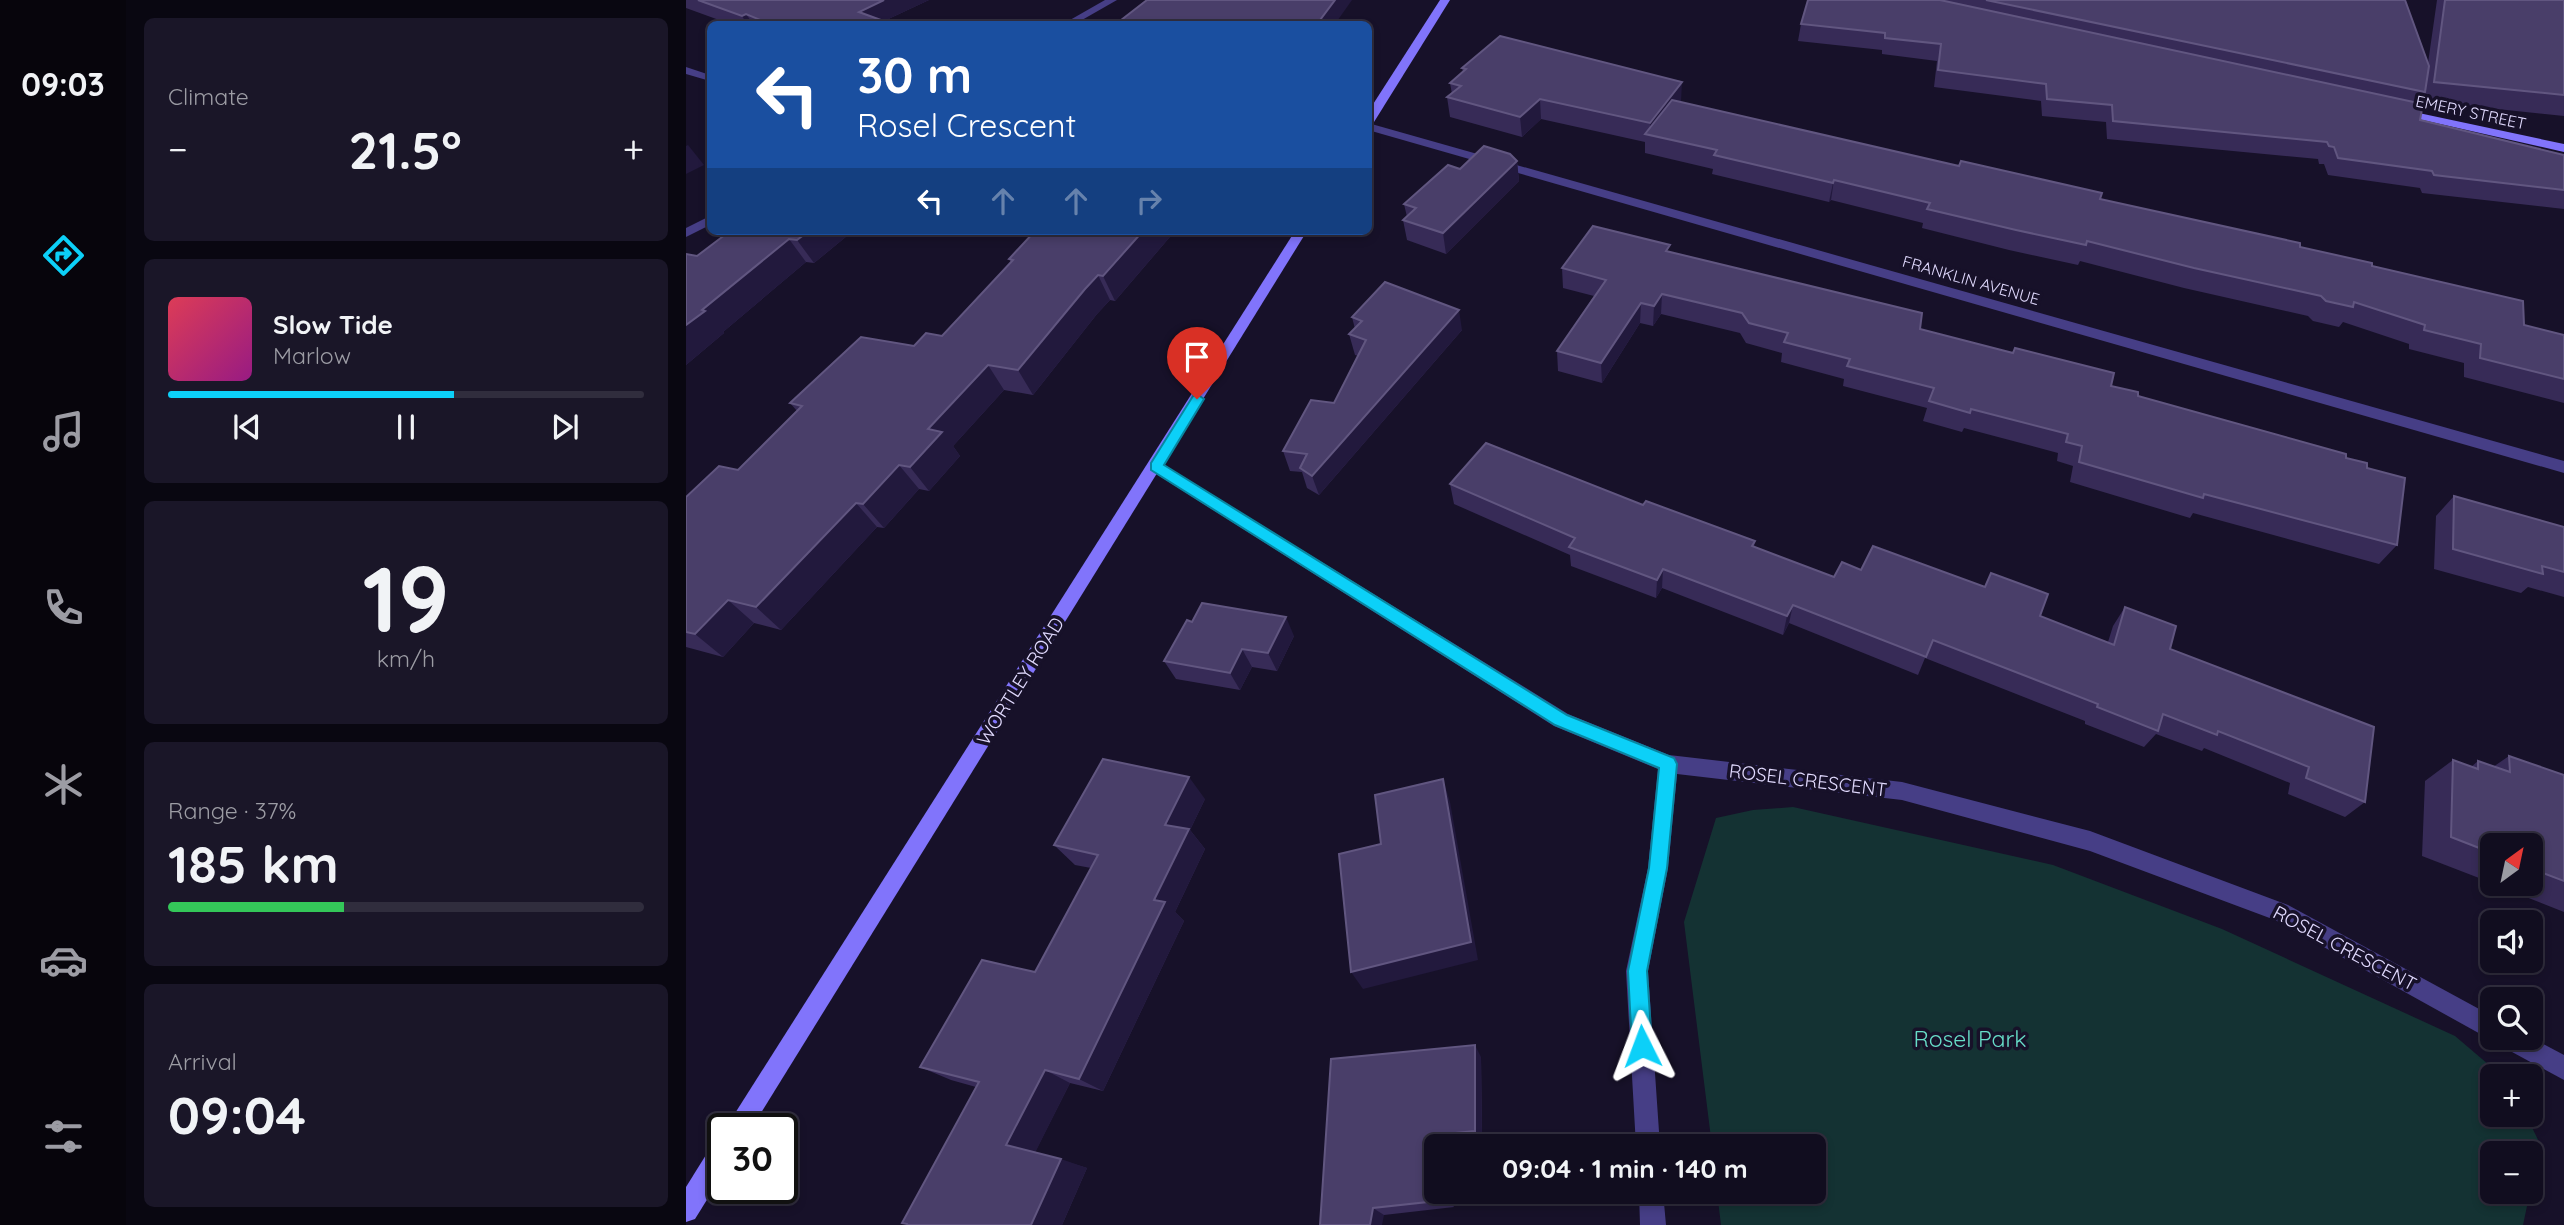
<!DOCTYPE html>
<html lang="en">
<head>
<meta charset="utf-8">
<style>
  body { margin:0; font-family:Quicksand,sans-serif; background:#1a1628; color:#f1f3f6; height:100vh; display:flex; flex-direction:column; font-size:26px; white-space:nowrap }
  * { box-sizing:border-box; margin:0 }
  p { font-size:23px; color:#9c9ca4 }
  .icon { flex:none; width:38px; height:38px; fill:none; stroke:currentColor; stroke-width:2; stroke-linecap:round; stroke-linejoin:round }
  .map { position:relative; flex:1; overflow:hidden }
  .drawer { display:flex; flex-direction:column; gap:18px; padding:18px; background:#090711; width:560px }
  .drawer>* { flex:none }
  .top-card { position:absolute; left:21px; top:21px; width:665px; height:214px; border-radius:10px; box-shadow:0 4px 10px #0003,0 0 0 2px #302d3d; background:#1a4fa0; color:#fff; overflow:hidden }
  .needle { width:46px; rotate:33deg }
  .controls { position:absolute; left:1794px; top:833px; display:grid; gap:14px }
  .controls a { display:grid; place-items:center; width:63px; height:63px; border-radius:10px; background:#110d1f; box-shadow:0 4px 10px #0003,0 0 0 2px #302d3d; font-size:35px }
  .speed { position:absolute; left:21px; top:1113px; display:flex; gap:14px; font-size:35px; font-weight:700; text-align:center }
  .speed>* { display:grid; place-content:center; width:91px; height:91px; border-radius:50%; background:#110d1f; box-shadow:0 4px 10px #0003,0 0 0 2px #302d3d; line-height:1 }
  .speed .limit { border:4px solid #111; border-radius:10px; background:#fff; color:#111 }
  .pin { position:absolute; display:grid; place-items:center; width:60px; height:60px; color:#fff; margin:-72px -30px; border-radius:50% 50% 50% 0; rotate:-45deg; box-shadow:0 0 7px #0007 }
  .pin .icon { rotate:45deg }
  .me { position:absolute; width:77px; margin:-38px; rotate:357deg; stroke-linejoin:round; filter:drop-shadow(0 0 5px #0008) }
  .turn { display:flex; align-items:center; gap:24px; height:147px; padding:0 35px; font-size:32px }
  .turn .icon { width:91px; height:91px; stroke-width:2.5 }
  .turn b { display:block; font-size:49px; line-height:60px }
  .lanes { display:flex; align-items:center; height:66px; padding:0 35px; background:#0003; justify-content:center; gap:35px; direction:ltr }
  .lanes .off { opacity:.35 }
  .big { font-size:52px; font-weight:700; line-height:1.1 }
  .drawer .card { flex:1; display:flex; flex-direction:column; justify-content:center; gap:10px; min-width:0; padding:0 24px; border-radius:10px; background:#1a1628 }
  .drawer .dial { align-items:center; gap:0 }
  .dial b { font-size:91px; line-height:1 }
  .song { display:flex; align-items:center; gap:21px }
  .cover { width:84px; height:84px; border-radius:10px; background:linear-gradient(135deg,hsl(350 70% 55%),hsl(310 70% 35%)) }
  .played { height:7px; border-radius:4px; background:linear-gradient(90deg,#0cd0f8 60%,#302d3d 60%) }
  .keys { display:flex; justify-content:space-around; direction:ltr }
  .heat { display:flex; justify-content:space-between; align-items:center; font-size:38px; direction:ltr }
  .charge { height:10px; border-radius:5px; background:linear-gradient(90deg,#34c759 37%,#302d3d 0) }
  .trip { position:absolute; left:738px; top:1134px; width:402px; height:70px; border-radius:10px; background:#110d1f; box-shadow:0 4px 10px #0003,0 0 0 2px #302d3d; font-weight:700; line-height:70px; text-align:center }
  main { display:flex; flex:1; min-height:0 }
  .tab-bar { display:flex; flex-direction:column; width:126px; justify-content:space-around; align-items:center; background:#07050c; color:#9c9ca4 }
  .tab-bar .icon { width:49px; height:49px }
  .tab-bar .current { color:#0cd0f8 }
  .tab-bar b { font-size:32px; color:#f1f3f6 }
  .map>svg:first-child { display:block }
</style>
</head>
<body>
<main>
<nav class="tab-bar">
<b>09:03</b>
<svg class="icon current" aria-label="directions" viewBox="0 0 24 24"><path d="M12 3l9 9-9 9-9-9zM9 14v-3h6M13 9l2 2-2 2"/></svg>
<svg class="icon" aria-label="music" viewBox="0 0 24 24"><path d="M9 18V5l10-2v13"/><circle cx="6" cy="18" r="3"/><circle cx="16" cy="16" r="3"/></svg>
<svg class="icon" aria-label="phone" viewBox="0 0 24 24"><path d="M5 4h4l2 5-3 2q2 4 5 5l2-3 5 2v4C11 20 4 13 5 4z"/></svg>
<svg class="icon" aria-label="climate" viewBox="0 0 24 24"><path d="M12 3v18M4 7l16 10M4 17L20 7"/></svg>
<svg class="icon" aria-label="car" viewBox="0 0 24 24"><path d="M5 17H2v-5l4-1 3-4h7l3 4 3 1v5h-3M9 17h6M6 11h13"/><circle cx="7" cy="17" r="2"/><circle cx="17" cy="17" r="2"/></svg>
<svg class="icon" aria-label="filters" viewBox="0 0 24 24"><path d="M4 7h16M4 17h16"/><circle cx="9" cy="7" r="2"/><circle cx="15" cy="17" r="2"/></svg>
</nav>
<section class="drawer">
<div class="card"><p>Climate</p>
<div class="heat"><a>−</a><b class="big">21.5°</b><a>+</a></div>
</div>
<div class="card">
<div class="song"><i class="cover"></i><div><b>Slow Tide</b><p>Marlow</p></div></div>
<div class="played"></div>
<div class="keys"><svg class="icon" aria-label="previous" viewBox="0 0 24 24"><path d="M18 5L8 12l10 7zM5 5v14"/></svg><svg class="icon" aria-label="pause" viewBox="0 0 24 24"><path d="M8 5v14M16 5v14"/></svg><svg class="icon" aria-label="next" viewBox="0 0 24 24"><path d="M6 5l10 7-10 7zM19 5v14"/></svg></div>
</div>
<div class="card dial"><b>19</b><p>km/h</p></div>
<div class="card"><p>Range · 37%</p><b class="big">185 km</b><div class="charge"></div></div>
<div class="card"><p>Arrival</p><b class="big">09:04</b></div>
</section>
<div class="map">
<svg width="1878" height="1225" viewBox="0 0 1878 1225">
  <rect width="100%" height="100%" fill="#171129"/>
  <path fill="#143233" d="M1107,807L1367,865L1536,929L1769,1036L1816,1076H1806V1115H1840L1854,1144L1845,1190L1844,1153H1806V1192H1844L1837,1225H1035L1031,1192H1129V1146H1026L998,922L1030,818L1067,810Z"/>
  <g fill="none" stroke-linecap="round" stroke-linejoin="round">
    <g fill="#463e86" fill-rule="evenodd">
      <path d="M419,0H431L389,24H377Z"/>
      <path d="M0,67L24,75V81L0,74Z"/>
      <path d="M682,123L1878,461V473L682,130Z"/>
      <path d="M24,216V225L0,237V228Z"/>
      <path d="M470,460L882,714L983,755L1216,782L1404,831L1602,905L1806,1016V1038H1810L1806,1039L1798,1036L1589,920L1404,851L1216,800L991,774L982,868L962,971L974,1146H950L940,971L962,868L972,769L868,726L464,470L462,466Z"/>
      <path d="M1844,1037L1878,1055V1080L1815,1046L1812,1038Z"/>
      <path d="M953,1192H977L980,1225H954Z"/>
    </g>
    <g fill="#8174fb" fill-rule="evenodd">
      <path d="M754,0H764L688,122L682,125V112Z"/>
      <path d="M1714,109L1878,144V152L1710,114L1708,112Z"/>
      <path d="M609,231H621L65,1129H39Z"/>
      <path d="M37,1139V1174L9,1219L0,1222V1187L28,1142Z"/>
    </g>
  </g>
  <g fill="#372b57">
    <path d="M0,0H243L196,22L197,24H44L0,8Z"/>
    <path d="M1122,0H1719L1742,63L1751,0H1878V116L1736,101L1737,95L1732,103L1734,120L1878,155V209L1736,193L1734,188L1642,175L1638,164H1633L1632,159L1421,139L1420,122L1356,116L1355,101L1248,87L1251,61L1196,54V50L1112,41L1115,24Z"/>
    <path d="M776,68L995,102L1614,247L1686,266L1838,325L1878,335V403L1778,377V363L1723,349V344L1657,322L1653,327L1627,321L1622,316L1498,288L1394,261L1392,265L1323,250L1236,228L1237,223L1145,200L1143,202L1026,174L1027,169L959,153V142L855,119L836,137L764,117L761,97L766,94L764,83L777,72Z"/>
    <path d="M831,161L833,181L760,254L721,240L717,220L721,217L718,204L774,169Z"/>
    <path d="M44,231H167L128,263L120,262L37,332L38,333L0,365V254L11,256Z"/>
    <path d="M349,231H489L429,301L424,300L411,314L347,395L318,390L267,446L274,456L243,491L233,489L198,528L191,527L95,630L68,623L37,657L0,647V497L52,470L111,411L104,403L228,346L256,336L325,262L323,259Z"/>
    <path d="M983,252L1234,329L1425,386L1452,396L1660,458L1681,468L1711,545L1693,564L1507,513L1504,518L1384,482L1387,466L1371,461L1372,453L1278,428L1276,432L1237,421L1241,408L1157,386L1158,379L1095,362L1096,353L1060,343L1054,333L975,314L967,326L954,323L916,383L872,371L871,351L908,296L877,288L876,268Z"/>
    <path d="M666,317L776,330L633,495L621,488L616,472L604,471L597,451L648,403L672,356L669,355L663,334L669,329Z"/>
    <path d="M764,484L957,505L1069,541L1068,547L1148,577L1175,570L1298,587L1305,573L1354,616L1422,642L1427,626L1439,607L1484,649L1679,802L1659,817L1602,794L1604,783L1518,748L1516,751L1470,734L1458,747L1399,724V721L1239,658L1232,675L1103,623L1097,635L976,588L970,598L885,566L884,555L768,504Z"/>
    <path d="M1768,496L1878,527V597L1842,587L1835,593L1748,569L1750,516Z"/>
    <path d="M506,622L608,636L591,671L566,667L554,690L490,679L478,661Z"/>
    <path d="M1823,756L1878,775V912L1807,884H1844V845H1806V883L1736,856L1739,781L1767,760L1785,767L1792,761L1807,767Z"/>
    <path d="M519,799L504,830L519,849L489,912L498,921L417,1091L384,1083L349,1152L401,1168L376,1225H221L290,1087L265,1080L234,1067L349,972L405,868L389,865L368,845Z"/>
    <path d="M795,1057L796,1140L767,1143L751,1192H768V1207L698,1215L634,1225Z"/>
  </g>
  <g fill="#22193d">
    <path d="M198,0H243L196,22L197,24H180L173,12Z"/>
    <path d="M649,0H666L649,24H631Z"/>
    <path d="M60,14L67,24H61L56,16Z"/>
    <path d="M996,82L995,102L964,135V123Z"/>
    <path d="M854,99L855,119L836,137L834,117Z"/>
    <path d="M2,145L18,165L0,174V146Z"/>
    <path d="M831,161L833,181L760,254L757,233Z"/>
    <path d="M1148,180L1145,200L1143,202L1147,183Z"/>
    <path d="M123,231H167L128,263L111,240Z"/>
    <path d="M457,231H489L429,301L417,276Z"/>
    <path d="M103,239L120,262L37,332L38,333L0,365V325L16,310Z"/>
    <path d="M412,275L424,300L411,314L347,395L332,370L399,289Z"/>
    <path d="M976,294L975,314L967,326L968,306Z"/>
    <path d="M955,303L954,323L916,383L915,363Z"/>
    <path d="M773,310L776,330L633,495L626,476Z"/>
    <path d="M302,365L318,390L267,446L274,456L243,491L224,467L242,429Z"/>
    <path d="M213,465L233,489L198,528L177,504Z"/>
    <path d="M170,503L191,527L95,630L70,607Z"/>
    <path d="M977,569L976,588L970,598L971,580Z"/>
    <path d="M42,600L68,623L37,657L9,634Z"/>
    <path d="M1107,605L1103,623L1097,635L1101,616Z"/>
    <path d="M600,617L608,636L591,671L582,653Z"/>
    <path d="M556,649L566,667L554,690L544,673Z"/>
    <path d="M503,777L519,799L504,830L519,849L489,912L498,921L417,1091L393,1079L468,900L479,825Z"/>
    <path d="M757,779L764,802L792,960L677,989L665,972Z"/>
    <path d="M789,1045L795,1057L796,1140L789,1131Z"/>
    <path d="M359,1070L384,1083L348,1155L320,1145Z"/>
    <path d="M760,1134L767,1143V1146H760Z"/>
    <path d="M375,1159L401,1168L376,1225H345Z"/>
    <path d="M760,1192H768V1207L760,1200Z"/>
    <path d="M687,1208L698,1215L696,1225H684Z"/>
  </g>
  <g fill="#493e69" stroke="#615680" stroke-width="2">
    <path d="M12,0H198L173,12L195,20L184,24H84L60,14L56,16Z"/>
    <path d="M461,0H649L631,24H430Z"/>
    <path d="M1122,0H1254L1737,104L1734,120L1878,155V190L1748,175L1746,171L1652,158L1648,147L1643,146L1641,142L1427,121L1426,105L1361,99L1360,84L1252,70L1255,44L1199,38V33L1115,24Z"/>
    <path d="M1300,0H1719L1743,66L1739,92Z"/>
    <path d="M1759,0H1878V95L1748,82Z"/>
    <path d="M814,36L996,82L964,123L854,99L834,117L761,97L775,86L764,83L780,69L776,68Z"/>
    <path d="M986,100L1273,166L1275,161L1416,193L1414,199L1614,243V247L1686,263V266L1837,301L1838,325L1878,335V379L1794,358L1795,344L1738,330L1739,325L1668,302L1667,307L1640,301L1635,296L1508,268L1401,241L1400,245L1330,230L1241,209L1244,203L1148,180L1147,183L1028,155L1031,150L959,134Z"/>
    <path d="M798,146L824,154L831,161L757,233L717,220L730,208L718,204L762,165L774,169Z"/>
    <path d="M907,226L984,245L980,251L1236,313L1234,329L1327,353L1329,348L1428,373L1425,386L1452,392V396L1660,454V458L1681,463V468L1719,478L1711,545L1518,494L1517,498L1393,462L1396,446L1380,442L1382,434L1285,409L1284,413L1243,401L1248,388L1161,366L1164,359L1098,342L1102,333L1063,323L1056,313L976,294L968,306L955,303L915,363L871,351L920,280L876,268Z"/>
    <path d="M44,231H123L111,240L103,239L16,310L19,311L0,325V254L11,256Z"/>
    <path d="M349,231H457L417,276L412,275L399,289L332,370L302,365L242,429L256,432L224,467L213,465L177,504L170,503L70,607L42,600L9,634L0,632V497L33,466L52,470L116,406L104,403L175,337L228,346L240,333L256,336L327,260L323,259Z"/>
    <path d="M699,282L773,310L626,476L614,468L621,454L597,451L625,400L648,403L680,340L663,334L676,321L666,317Z"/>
    <path d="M800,443L957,505L960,501L1069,541L1066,546L1148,577L1156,562L1175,570L1187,546L1299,587L1305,573L1362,594L1354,616L1428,645L1439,607L1490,626L1484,649L1688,727L1679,802L1620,778L1623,767L1532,731L1531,735L1477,714L1472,731L1411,707L1412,704L1247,640L1240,657L1107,605L1101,616L977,569L971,580L883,547L889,538L764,484Z"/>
    <path d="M1768,496L1878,527V572L1856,566L1857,574L1767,549Z"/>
    <path d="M516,603L600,617L582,653L556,649L544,673L478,661L501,620L506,622Z"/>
    <path d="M1823,756L1878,775V881L1844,868V845H1806V853L1765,837L1767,760L1792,769V761L1824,772Z"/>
    <path d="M417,759L503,777L479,825L503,829L468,900L479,902L393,1079L359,1070L320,1145L375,1159L345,1225H221V1224L216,1223L293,1082L234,1067L296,960L349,972L412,855L368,845Z"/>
    <path d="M757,779L785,942L665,972L653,854L695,844L689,795Z"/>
    <path d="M789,1045V1131L760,1134V1146H751V1192H760V1200L687,1208L684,1225H634L645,1059Z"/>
  </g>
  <path fill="#0cd0f8" stroke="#0887a1" stroke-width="2" d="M511,394L518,399L478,465L881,715L988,758L991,764L981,868L961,971L966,1046L963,1053L956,1056L949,1053L946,1046L942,971L963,868L973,768L869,725L465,470V463L507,396Z"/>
  <g text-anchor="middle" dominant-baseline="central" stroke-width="7" stroke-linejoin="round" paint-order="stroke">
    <g font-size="16" fill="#e1dafe" stroke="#171129">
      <text transform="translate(1785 112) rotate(12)">EMERY STREET</text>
      <text transform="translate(1285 280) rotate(16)">FRANKLIN AVENUE</text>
    </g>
    <g font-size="19" fill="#e1dafe" stroke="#171129">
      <text transform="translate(334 681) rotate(-58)">WORTLEY ROAD</text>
      <text transform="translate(1122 780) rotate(7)">ROSEL CRESCENT</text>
      <text transform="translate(1659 948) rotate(28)">ROSEL CRESCENT</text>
    </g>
    <g font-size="23" fill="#67ddc8" stroke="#171129">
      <text x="1284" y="1038">Rosel Park</text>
    </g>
  </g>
</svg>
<div class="controls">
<a><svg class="needle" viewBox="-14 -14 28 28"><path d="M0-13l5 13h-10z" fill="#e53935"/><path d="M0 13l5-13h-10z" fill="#9c9ca4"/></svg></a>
<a><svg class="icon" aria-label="sound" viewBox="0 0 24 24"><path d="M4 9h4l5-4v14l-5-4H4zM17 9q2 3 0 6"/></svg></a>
<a><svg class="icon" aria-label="search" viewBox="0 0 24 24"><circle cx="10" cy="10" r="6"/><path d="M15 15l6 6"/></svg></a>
<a>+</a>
<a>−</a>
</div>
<div class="speed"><div class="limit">30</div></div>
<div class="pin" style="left:511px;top:399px;background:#d93025"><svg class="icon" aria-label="arrive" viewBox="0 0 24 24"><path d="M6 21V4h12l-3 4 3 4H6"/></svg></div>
<svg class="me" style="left:956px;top:1046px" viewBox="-20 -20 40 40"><path d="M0-17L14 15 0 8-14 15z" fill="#0cd0f8" stroke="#fff" stroke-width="4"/></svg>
<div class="trip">09:04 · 1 min · 140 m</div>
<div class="top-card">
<div class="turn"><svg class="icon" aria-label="left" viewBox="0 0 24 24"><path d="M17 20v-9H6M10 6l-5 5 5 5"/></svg><div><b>30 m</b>Rosel Crescent</div></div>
<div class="lanes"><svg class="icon" aria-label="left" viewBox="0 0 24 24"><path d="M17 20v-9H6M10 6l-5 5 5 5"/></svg><svg class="icon off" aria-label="ahead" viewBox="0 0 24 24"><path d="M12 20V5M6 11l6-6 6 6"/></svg><svg class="icon off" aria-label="ahead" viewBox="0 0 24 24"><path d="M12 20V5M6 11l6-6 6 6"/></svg><svg class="icon off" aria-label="right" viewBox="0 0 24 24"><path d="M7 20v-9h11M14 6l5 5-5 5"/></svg></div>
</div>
</div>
</main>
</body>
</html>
